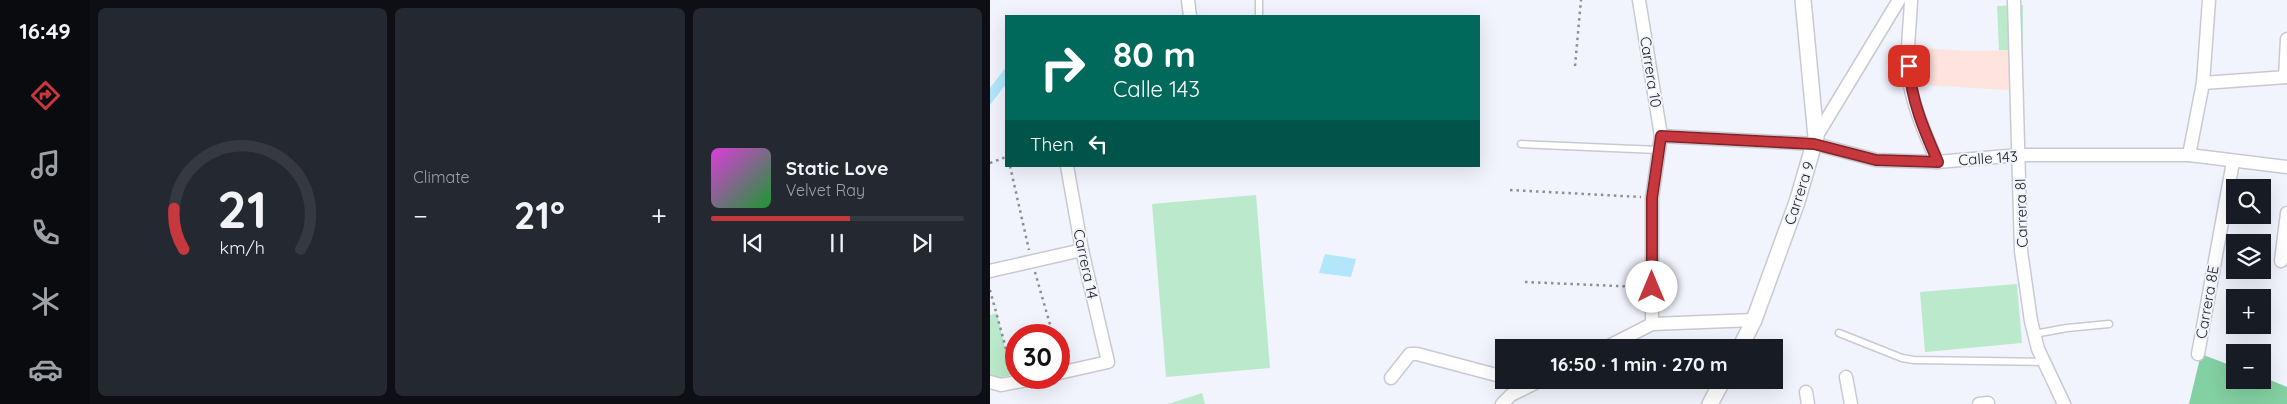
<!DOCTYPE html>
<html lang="en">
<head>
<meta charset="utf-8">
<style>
  body { margin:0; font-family:Quicksand,sans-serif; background:#242831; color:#f1f3f6; height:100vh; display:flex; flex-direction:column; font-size:19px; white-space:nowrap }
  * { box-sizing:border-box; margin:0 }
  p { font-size:16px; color:#9ea1a6 }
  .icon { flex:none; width:28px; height:28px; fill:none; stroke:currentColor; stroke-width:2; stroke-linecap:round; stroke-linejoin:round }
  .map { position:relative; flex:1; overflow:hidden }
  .side { display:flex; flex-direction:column; gap:8px; padding:8px; background:#0d0f14; width:900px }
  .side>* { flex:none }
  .top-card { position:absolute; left:15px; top:15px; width:475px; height:152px; border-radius:0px; box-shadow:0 5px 20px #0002; background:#00695c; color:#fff; overflow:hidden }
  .buttons { position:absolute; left:1236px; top:179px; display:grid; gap:10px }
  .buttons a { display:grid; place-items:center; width:45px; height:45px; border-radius:0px; background:#171b24; box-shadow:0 5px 20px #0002; font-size:25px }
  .speed { position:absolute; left:15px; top:324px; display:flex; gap:10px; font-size:25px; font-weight:700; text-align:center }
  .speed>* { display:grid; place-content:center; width:65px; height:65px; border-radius:50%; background:#171b24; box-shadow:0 5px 20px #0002; line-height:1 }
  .speed .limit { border:8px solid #d22; background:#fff; color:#111 }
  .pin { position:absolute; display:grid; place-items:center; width:42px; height:42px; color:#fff; margin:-21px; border-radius:10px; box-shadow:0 2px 8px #0006 }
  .me { position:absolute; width:55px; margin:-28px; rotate:0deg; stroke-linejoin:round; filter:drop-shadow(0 0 4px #0008) }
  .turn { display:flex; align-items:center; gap:18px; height:105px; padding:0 25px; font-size:22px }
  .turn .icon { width:65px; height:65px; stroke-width:2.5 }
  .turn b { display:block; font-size:35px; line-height:42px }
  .then { display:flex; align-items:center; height:48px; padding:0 25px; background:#0003; gap:10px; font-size:19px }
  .big { font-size:38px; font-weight:700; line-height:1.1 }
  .side .card { flex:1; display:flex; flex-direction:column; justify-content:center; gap:8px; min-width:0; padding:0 18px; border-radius:8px; background:#242831 }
  .side .dial { align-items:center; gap:0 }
  .dial svg { height:130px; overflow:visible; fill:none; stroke:#363941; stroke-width:7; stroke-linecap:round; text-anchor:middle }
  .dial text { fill:#f1f3f6; stroke:none }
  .song { display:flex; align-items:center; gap:15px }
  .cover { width:60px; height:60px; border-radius:8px; background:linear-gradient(135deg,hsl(300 70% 55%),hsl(130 70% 35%)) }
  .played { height:5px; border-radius:2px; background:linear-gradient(90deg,#c7373e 55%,#363941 55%) }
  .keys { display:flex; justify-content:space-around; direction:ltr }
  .heat { display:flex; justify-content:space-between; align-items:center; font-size:28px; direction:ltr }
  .side .tiles { flex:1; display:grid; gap:8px; grid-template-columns:repeat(3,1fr) }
  .trip { position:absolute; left:505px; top:339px; width:288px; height:50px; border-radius:0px; background:#171b24; box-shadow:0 5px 20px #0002; font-weight:700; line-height:50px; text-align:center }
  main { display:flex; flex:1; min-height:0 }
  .menu { display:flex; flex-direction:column; width:90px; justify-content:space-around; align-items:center; background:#090b0e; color:#9ea1a6 }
  .menu .icon { width:35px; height:35px }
  .menu .active { color:#c7373e }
  .menu b { font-size:22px; color:#f1f3f6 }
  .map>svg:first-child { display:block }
</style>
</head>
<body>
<main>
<nav class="menu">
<b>16:49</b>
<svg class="icon active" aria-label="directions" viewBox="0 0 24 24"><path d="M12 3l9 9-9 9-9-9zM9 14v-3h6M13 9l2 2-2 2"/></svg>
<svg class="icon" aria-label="music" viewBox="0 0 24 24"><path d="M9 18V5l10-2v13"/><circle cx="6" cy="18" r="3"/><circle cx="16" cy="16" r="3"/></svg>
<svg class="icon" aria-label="phone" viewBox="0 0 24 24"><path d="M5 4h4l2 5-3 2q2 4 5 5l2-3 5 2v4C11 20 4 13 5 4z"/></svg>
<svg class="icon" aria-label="climate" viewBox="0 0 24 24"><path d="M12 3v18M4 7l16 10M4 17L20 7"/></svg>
<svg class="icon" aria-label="car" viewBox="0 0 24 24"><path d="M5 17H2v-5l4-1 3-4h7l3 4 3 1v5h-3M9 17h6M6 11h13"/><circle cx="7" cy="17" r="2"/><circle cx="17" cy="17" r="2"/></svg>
</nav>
<section class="side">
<div class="tiles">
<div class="card dial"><svg viewBox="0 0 100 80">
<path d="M14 69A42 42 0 1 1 86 69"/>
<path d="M14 69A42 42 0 0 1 8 44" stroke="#c7373e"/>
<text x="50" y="56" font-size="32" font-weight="700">21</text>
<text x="50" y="72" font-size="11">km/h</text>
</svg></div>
<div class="card"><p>Climate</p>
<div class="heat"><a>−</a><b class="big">21°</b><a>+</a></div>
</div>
<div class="card">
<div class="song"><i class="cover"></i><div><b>Static Love</b><p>Velvet Ray</p></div></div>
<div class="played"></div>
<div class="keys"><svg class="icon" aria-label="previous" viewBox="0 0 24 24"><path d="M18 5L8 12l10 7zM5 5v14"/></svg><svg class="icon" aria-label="pause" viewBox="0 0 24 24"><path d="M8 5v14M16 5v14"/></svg><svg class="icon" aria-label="next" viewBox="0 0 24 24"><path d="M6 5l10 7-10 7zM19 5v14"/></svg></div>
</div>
</div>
</section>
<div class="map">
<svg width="1297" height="404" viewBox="0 0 1297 404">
  <rect width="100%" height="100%" fill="#f1f3fd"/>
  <path fill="#fee3de" d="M924,48L982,51L1033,50L1032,91L923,84Z"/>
  <g fill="#baeacb">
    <path d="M1033,5V50H1009L1007,6Z"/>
    <path d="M266,195L280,368L176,377L162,204Z"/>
    <path d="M1027,284L1032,343L935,352L930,292Z"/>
    <path d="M7,313L21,375L0,380V315Z"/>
    <path d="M212,393L215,404H178Z"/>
  </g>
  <path fill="#83d0a2" d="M1211,354L1245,367V380H1272L1273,377L1297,387V404H1199Z"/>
  <g fill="#b2e6fb">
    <path d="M16,67V84L0,105V88Z"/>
    <path d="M335,254L366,259L361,277L329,273Z"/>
  </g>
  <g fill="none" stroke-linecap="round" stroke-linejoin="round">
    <defs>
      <g id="service">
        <path d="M269,16V0"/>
        <path d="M531,144L668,150"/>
        <path d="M849,333L912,358L924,360L1054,362"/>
        <path d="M1044,334L1077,328L1119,324"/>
      </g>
      <g id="minor">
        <path d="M198,0L200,16"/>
        <path d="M649,0L671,136L662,198V324"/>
        <path d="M921,0C920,28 915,58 920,85C925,112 937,137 947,162"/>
        <path d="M1024,0L1031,251L1041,321L1048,349L1074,404"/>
        <path d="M1295,77L1297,39"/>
        <path d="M1213,83L1297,77"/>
        <path d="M671,136L825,144L886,160L947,162L1029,155H1199L1297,167"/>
        <path d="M826,137L909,0"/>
        <path d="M1199,155L1213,83L1219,0"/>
        <path d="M1291,261L1297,213"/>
        <path d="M0,271L92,250"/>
        <path d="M615,348L662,324L764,320"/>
        <path d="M1208,354L1243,162"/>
        <path d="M69,373L118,362L92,250L77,166"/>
        <path d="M856,377L861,404"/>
        <path d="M401,378L420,354H427L514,377"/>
        <path d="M524,380L541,385"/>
        <path d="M0,382L11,385L47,378"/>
        <path d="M816,392L818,404"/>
        <path d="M512,404L521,395L551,380"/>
        <path d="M989,404L998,403"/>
      </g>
      <g id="tertiary">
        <path d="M750,348L764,320L807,202L826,137L813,0"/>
        <path d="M720,404L733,380"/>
      </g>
    </defs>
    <use href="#service" stroke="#c8cad3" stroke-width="9"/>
    <use href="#minor" stroke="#c8cad3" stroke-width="15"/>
    <use href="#tertiary" stroke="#c8cad3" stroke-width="18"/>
    <g stroke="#8d8e95" stroke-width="2.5" stroke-dasharray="2.5 4" stroke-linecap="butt">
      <path d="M585,66L591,0"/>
      <path d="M0,163L16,157"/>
      <path d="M20,166L39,250"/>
      <path d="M520,190L651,197"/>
      <path d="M45,272L63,335"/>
      <path d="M535,282L651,287"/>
      <path d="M0,290L22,371"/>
    </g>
    <use href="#service" stroke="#fff" stroke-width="6"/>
    <use href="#minor" stroke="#fff" stroke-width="12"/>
    <use href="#tertiary" stroke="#fff" stroke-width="15"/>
  </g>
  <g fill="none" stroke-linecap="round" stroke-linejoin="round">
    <defs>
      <path id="route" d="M662,287V198L671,136L824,144L886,160L948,162C934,130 921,100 919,66"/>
    </defs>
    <use href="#route" stroke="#812428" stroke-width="12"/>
    <use href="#route" stroke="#c7373e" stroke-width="9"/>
  </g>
  <g text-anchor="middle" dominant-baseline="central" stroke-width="4" stroke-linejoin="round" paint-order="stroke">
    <g font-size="15" fill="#232327" stroke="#f1f3fd">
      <text transform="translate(661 72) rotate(81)">Carrera 10</text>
      <text transform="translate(998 158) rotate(-4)">Calle 143</text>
      <text transform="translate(809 193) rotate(-72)">Carrera 9</text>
      <text transform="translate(1031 213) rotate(-92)">Carrera 8I</text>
      <text transform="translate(96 264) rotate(78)">Carrera 14</text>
      <text transform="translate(1217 302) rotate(-80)">Carrera 8E</text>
    </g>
  </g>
</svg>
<div class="buttons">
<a><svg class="icon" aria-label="search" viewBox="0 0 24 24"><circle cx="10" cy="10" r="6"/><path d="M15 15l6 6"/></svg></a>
<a><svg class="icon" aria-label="layers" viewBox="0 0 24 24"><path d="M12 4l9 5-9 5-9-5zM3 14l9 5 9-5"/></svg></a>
<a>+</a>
<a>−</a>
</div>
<div class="speed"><div class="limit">30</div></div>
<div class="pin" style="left:919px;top:66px;background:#d93025"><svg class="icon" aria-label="arrive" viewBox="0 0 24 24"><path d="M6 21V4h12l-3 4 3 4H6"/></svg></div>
<svg class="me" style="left:662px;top:287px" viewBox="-20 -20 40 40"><circle r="19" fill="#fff"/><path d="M0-13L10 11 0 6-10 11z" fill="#c7373e"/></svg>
<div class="trip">16:50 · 1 min · 270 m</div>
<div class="top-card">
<div class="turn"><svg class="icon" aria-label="right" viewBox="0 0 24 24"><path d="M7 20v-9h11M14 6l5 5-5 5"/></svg><div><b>80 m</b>Calle 143</div></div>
<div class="then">Then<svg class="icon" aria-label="left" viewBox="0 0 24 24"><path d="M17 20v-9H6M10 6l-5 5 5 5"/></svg></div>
</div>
</div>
</main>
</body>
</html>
